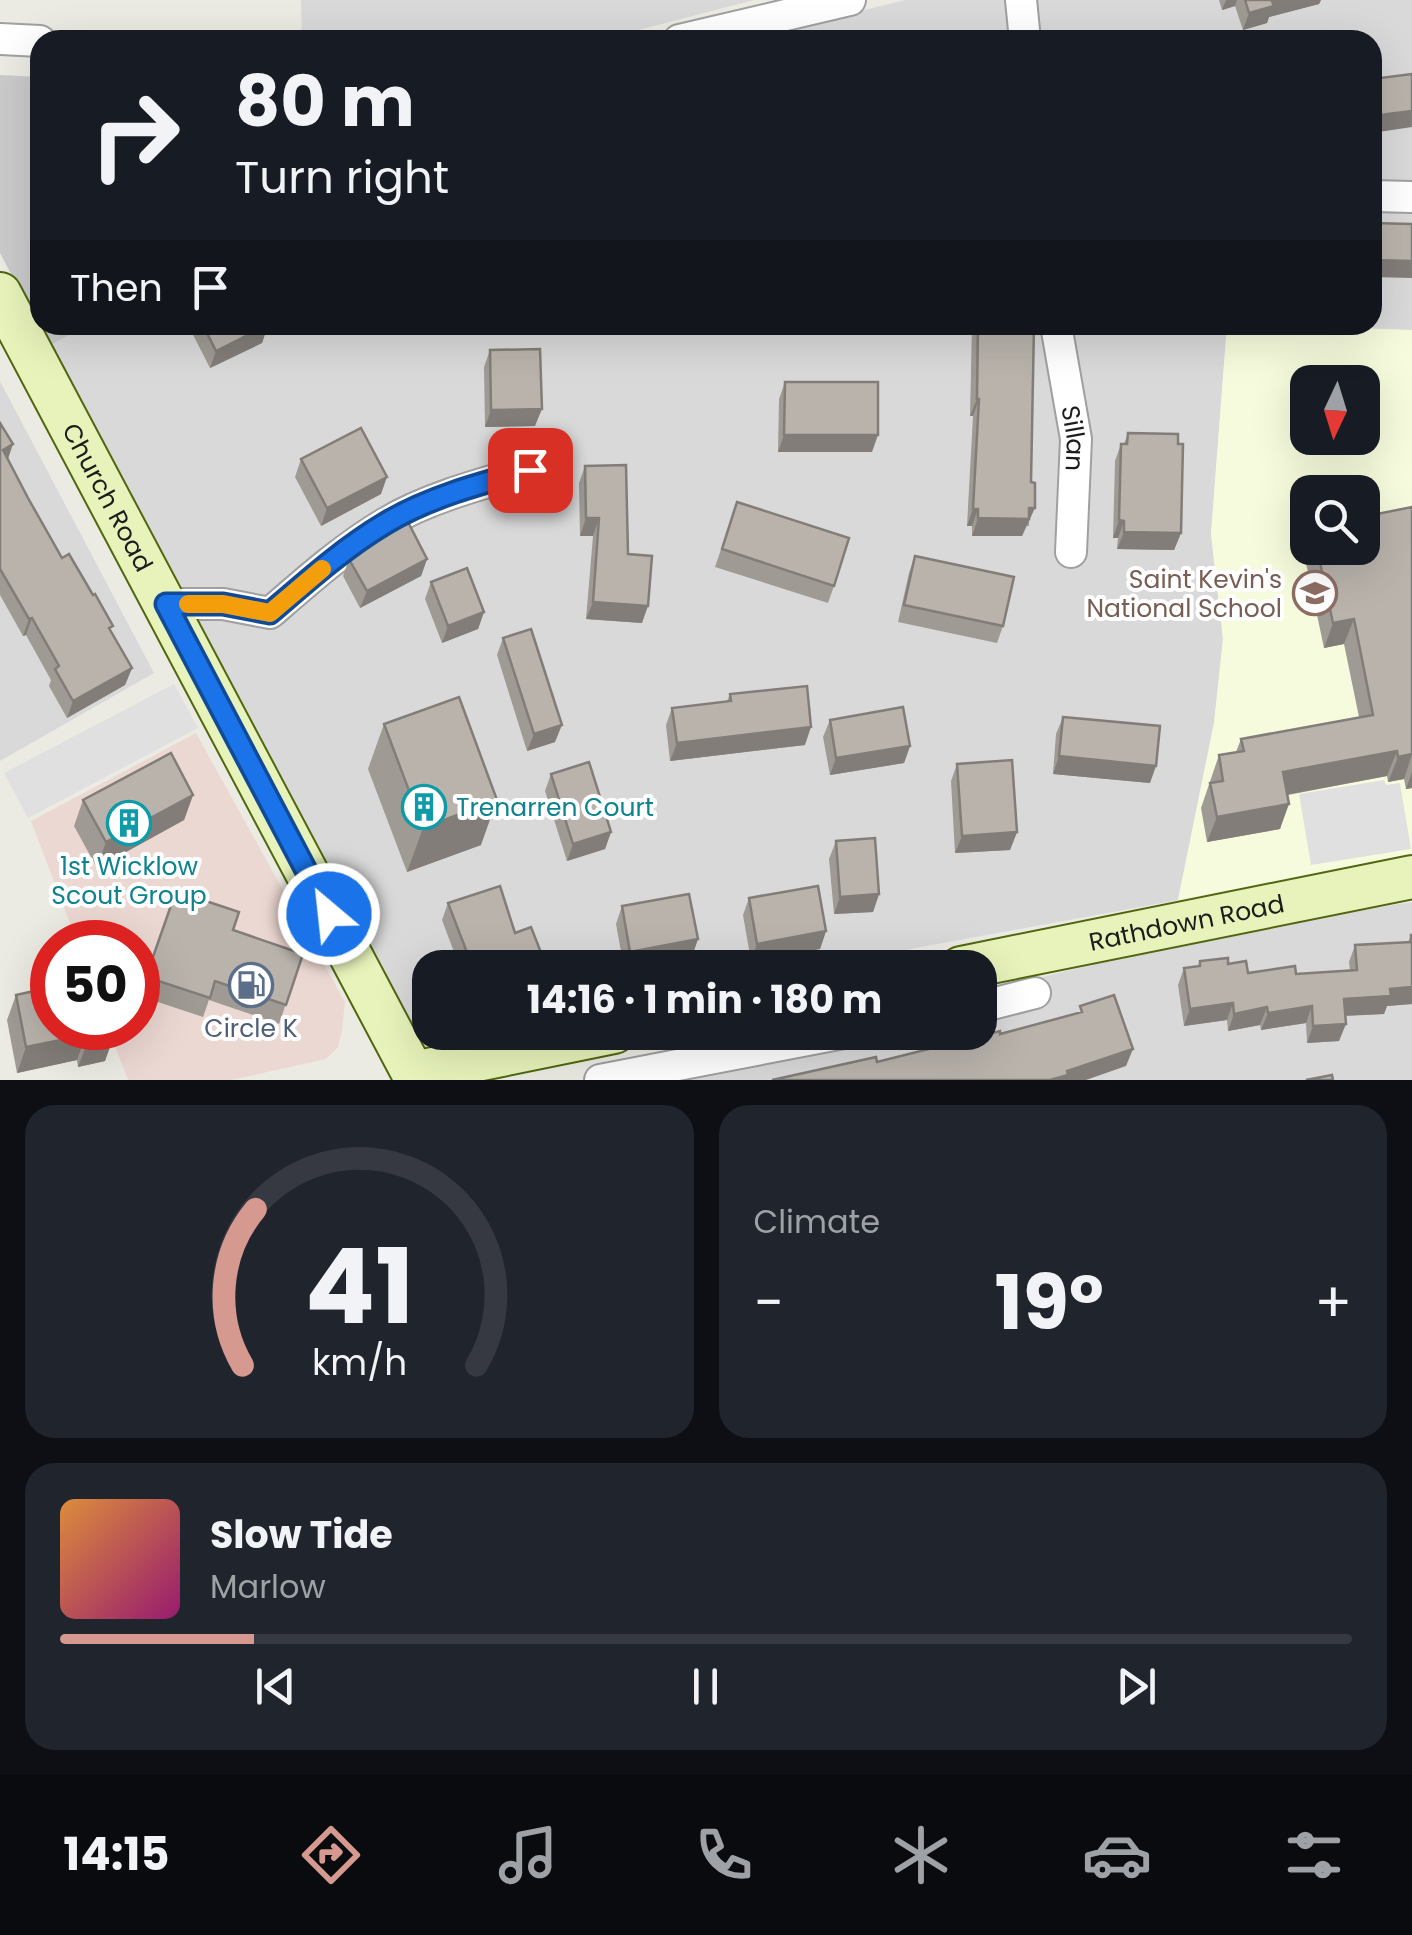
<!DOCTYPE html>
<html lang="en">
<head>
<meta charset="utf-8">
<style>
  body { margin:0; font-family:Poppins,sans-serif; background:#20242c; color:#f1f3f6; height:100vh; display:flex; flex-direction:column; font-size:38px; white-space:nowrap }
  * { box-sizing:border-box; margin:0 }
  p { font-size:32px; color:#9ea1a6 }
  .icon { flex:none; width:55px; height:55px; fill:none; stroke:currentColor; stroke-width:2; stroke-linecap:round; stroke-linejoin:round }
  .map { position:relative; height:1080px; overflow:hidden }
  .side { display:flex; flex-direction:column; gap:25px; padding:25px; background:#0d0f14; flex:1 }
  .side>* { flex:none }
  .banner { position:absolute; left:30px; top:30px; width:1352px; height:305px; border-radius:30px; box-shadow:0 10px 40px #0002; background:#171b24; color:#f1f3f6; overflow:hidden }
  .needle { width:65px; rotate:184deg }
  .buttons { position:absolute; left:1290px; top:365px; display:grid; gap:20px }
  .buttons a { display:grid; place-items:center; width:90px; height:90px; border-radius:20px; background:#171b24; box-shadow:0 10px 40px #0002; font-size:50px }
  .speed { position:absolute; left:30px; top:920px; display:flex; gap:20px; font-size:50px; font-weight:700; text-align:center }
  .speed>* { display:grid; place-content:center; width:130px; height:130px; border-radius:50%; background:#171b24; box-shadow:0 10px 40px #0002; line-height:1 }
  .speed .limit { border:15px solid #d22; background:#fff; color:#111 }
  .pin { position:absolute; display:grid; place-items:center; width:85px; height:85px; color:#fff; margin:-42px; border-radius:20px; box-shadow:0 5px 15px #0006 }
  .me { position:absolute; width:110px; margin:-55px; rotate:332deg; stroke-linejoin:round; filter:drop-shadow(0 0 8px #0008) }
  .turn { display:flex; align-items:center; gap:35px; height:210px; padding:0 40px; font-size:45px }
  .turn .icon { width:130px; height:130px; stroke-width:2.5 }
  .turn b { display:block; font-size:70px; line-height:85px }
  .then { display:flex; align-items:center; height:95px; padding:0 40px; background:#0003; gap:20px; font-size:38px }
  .big { font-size:75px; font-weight:700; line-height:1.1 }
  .side .tile { flex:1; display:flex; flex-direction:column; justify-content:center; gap:15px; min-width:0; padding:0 35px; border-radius:30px; background:#20242c }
  .side .dial { align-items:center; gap:0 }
  .dial svg { height:260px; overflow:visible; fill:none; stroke:#363941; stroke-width:7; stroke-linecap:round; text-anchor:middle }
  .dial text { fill:#f1f3f6; stroke:none }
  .song { display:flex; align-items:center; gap:30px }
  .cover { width:120px; height:120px; border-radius:15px; background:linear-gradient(135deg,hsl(30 70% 55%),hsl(320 70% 35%)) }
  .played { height:10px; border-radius:5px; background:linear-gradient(90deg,#d69990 15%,#363941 15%) }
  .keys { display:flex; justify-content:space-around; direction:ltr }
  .heat { display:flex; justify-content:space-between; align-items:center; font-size:55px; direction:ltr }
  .side .tiles { flex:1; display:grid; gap:25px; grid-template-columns:1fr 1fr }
  .tile:last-child { grid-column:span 2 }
  .trip { position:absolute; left:412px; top:950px; width:585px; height:100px; border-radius:30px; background:#171b24; box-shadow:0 10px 40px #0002; font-weight:700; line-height:100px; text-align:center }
  .tab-bar { display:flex; height:160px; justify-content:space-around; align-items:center; background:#090b0e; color:#9ea1a6 }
  .tab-bar .icon { width:70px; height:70px }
  .tab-bar .on { color:#d69990 }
  .tab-bar b { font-size:45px; color:#f1f3f6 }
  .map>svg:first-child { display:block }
</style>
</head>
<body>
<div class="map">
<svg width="1412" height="1080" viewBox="0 0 1412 1080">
  <rect width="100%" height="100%" fill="#ecebe3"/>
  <g fill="#dad9d9">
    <path d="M301,0H754L600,40H302Z"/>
    <path d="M905,0H1412V330L1289,325H1372V40H743Z"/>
    <path d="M87,325H1227L1211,534L1223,639L1214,723L1178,900L813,967L430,968V1032L495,1033L439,1044L413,1034L49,346Z"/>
    <path d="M0,381L154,673L0,761Z"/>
    <path d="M1412,902V1080H617L813,1033L980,1032V992L1237,930Z"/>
  </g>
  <path fill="#ecd8d3" d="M196,733L345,1002L342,1030L338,1047L326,1059L232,1080H128L108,1028H138V942H77L31,821Z"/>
  <path fill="#f7fbdd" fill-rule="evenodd" d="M1227,325L1412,330V854L1178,900L1214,723L1223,639L1211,534ZM1308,382H1362V438H1308ZM1308,492H1362V548H1308Z"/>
  <path fill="#cacaca" d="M0,75L40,77V325H87L49,346L0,253Z"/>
  <g fill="#e0e0e0">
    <path d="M174,684L198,728L28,818L4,773Z"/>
    <path d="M1384,780L1386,785L1400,783L1411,849L1311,865L1299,794Z"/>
  </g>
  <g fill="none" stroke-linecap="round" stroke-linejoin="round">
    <defs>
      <g id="minor">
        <path d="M1021,0L1025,40"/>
        <path d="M0,39L40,41"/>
        <path d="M679,40L850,0"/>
        <path d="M1372,196L1412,197"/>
        <path id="s1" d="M1056,325L1076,439L1071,552"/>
        <path d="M166,604H223L270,613C307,581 344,548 386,523C427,498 484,483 530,470"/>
        <path d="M980,1007L1035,993"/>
        <path d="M600,1080L849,1032"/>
      </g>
      <g id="secondary">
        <path id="s2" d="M0,294L413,1073L614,1032"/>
        <path id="s3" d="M961,968L1412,877"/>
      </g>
    </defs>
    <use href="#minor" stroke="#a0a0a0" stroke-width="34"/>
    <use href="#secondary" stroke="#50670f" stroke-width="46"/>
    <use href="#minor" stroke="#fff" stroke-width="30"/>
    <use href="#secondary" stroke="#e7f3ba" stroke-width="42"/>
  </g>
  <g fill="#9f9a94">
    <path d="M1219,0H1321L1319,4L1269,17L1267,23L1243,30L1235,6L1222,10Z"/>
    <path d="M188,325H268L262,343L210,368Z"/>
    <path d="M972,325H1034L1029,526H1026L1022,536H972V526H967L973,416H970Z"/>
    <path d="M490,350L535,426L485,427L484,367Z"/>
    <path d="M785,382L872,452H778L779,399Z"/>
    <path d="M0,423L8,459L28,498L62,558L111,632L132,668L125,685L67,718L49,686L51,680L26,635L23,636L0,595Z"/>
    <path d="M1128,433L1181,533L1174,550L1117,549L1118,538H1113L1115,461L1121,444H1124Z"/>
    <path d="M301,459L381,494L321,526L295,477Z"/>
    <path d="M585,466L628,554L642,623L586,619L593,536H580L579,483Z"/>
    <path d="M737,502L834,586L828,603L715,567Z"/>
    <path d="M1412,507V788L1406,789L1404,779L1388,782L1387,776L1288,795L1280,829L1207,842L1201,808L1219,755L1236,752L1241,739L1359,717L1344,644L1324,648L1306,563L1312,548H1362Z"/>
    <path d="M915,556L1003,626L997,643L898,622L909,573Z"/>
    <path d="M349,559H427L421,576L360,608L343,576Z"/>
    <path d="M431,582L484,612L478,629L442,643L425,599Z"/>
    <path d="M503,638L555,742L527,751L497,655Z"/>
    <path d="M730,694L805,745L670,761L666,725L672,708L727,701Z"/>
    <path d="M1063,717L1150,783L1053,774L1056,734Z"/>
    <path d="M830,720L910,746L904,763L830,775L823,737Z"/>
    <path d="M384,724L481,845L407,872L368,769Z"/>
    <path d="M957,764L1017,832L1010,850L955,853L951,781Z"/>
    <path d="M551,774L611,832L605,849L567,861L545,791Z"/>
    <path d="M193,795L184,820L97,868L74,826L83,800Z"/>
    <path d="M836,841L879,894L873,912L834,914L829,859Z"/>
    <path d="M176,891L233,930L303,954L279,1024L209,1000L203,1017L140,996Z"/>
    <path d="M749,898L826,931L820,949L751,961L743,915Z"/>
    <path d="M448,903L515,933L547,968H460L442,920Z"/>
    <path d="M622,906L698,939L692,956L624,968L616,924Z"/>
    <path d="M1411,935H1412V1004L1387,1006L1384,1014L1345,1016L1339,1041L1307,1043L1306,1023L1261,1030L1260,1025L1228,1031L1227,1020L1184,1026L1178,985L1184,968L1198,966L1200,961L1228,964L1248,973L1296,974L1350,970L1349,962L1355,945L1408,942Z"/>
    <path d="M16,995L112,1028L105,1061L78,1067L77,1060L17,1073L7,1020Z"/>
  </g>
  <g fill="#827d78">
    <path d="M1226,0H1237L1235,6L1222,10Z"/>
    <path d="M1276,0H1321L1319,4L1269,17L1267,23L1243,30L1249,13Z"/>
    <path d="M1412,111V127L1372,133V116Z"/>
    <path d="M1372,260L1412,261V278L1372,277Z"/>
    <path d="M268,325L262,343L210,368L216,351Z"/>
    <path d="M977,399H979L973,416H970Z"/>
    <path d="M542,409L535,426L485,427L491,410Z"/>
    <path d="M784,435H878L872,452H778Z"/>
    <path d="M13,444L7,462L3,450Z"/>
    <path d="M387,477L381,494L321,526L327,508Z"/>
    <path d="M1029,508H1035L1022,536H972L978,518Z"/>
    <path d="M973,509H978L972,526H967Z"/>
    <path d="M586,518H599L593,536H580Z"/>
    <path d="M1119,520L1124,521L1118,538H1113Z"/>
    <path d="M1124,532L1181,533L1174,550L1117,549Z"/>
    <path d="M427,559L421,576L360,608L367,591Z"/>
    <path d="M593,602L648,606L642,623L586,619Z"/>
    <path d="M484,612L478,629L442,643L448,626Z"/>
    <path d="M32,618L26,635L23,636L29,619Z"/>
    <path d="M1354,619L1344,644L1324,648L1333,623Z"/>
    <path d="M132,668L125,685L67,718L73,701Z"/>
    <path d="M562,725L555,742L527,751L534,734Z"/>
    <path d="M811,727L805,745L670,761L677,743Z"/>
    <path d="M910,746L904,763L830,775L836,758Z"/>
    <path d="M1397,751L1387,776L1274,797L1283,772Z"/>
    <path d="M1412,754L1404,779L1388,782L1398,757Z"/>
    <path d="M1059,756L1156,766L1150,783L1053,774Z"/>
    <path d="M1412,772V788L1406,789Z"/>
    <path d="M193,795L184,820L97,868L106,842Z"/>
    <path d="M497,800L481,845L407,872L423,828Z"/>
    <path d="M1289,804L1280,829L1207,842L1217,817Z"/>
    <path d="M611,832L605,849L567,861L573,844Z"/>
    <path d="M1017,832L1010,850L955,853L962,836Z"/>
    <path d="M879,894L873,912L834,914L840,897Z"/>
    <path d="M826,931L820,949L751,961L757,944Z"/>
    <path d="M698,939L692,956L624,968L630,952Z"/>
    <path d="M1412,987V1004L1387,1006L1384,1014L1338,1016L1344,999L1390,989Z"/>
    <path d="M1233,1003L1227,1020L1184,1026L1190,1009Z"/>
    <path d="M1312,1006L1306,1023L1261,1030L1268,1013Z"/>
    <path d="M1267,1007L1260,1025L1228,1031L1234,1014Z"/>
    <path d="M1346,1024L1339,1041L1307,1043L1313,1026Z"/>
    <path d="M86,1035L77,1060L17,1073L26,1047Z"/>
    <path d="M114,1036L105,1061L78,1067L88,1041Z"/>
    <path d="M1133,1049L1126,1066L1086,1080H1050L1067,1071Z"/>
  </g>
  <g fill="#b9b3ac" stroke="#827d78" stroke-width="2.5">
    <path d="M1245,0H1276L1272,1L1274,6L1249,13Z"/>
    <path d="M1412,74V111L1372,116V79Z"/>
    <path d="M1372,223L1412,224V261L1372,260Z"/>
    <path d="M203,325H268L216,351Z"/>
    <path d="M978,325H1034L1031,482L1035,483V508H1029V519L978,518V509H973L979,399H977Z"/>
    <path d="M540,349L542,409L491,410L490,350Z"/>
    <path d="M785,382H878V435H784Z"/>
    <path d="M0,423L13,444L3,450L28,498L62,558L69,554L93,595L95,594L113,626L109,628L132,668L73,701L55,669L59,666L32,618L29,619L0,569Z"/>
    <path d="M361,428L387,477L327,508L301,459Z"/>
    <path d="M1128,433L1178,434V444H1183L1181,533L1124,532V521L1119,520L1121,444H1127Z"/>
    <path d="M626,465L628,554L652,556L648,606L593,602L599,518H586L585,466Z"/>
    <path d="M737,502L849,538L834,586L722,549Z"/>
    <path d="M1412,507V754L1398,757L1397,751L1283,772L1289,804L1217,817L1210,783L1223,781L1219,755L1244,751L1241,739L1373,715L1354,619L1333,623L1317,548H1362V517Z"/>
    <path d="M408,522L427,559L367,591L349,559L372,541Z"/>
    <path d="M915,556L1014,577L1003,626L904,605Z"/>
    <path d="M467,568L484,612L448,626L431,582Z"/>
    <path d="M531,629L562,725L534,734L503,638Z"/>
    <path d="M807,686L811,727L677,743L672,708L731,701L730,694Z"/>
    <path d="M459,697L497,800L423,828L384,724Z"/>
    <path d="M903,707L910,746L836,758L830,720Z"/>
    <path d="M1063,717L1160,726L1156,766L1059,756Z"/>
    <path d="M171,753L193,795L106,842L83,800Z"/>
    <path d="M1012,760L1017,832L962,836L957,764Z"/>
    <path d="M589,762L611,832L573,844L551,774Z"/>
    <path d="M875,838L879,894L840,897L836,841Z"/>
    <path d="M500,886L515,933L531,927L547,968H473L448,903Z"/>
    <path d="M818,886L826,931L757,944L749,898Z"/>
    <path d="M176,891L239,912L233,930L303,954L286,1005L215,981L210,998L146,977Z"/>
    <path d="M689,894L698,939L630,952L622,906Z"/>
    <path d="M1411,935H1412V987L1390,989L1391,996L1344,999L1346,1024L1313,1026L1312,1006L1268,1013L1267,1007L1234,1014L1233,1003L1190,1009L1184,968L1200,966V961L1228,958V964L1246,961L1248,973L1295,966L1296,974L1357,970L1355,945L1411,942Z"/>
    <path d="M52,987V1028H112L114,1036L88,1041L86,1035L26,1047L16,995Z"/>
    <path d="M1114,995L1133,1049L1067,1071L1068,1075L1050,1080H772L876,1057L877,1062L1000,1031V1034L1082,1012L1080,1006Z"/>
    <path d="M1332,1075L1333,1080H1306Z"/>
  </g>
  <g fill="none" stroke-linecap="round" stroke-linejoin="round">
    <defs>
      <path id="route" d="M329,914L166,604H223L270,613C307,581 344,548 386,523C429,497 482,483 530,470"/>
    </defs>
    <use href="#route" stroke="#114b97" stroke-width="25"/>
    <use href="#route" stroke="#1a73e8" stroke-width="18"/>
    <path stroke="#f59e0b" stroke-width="18" d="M188,604H223L270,613L322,569"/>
  </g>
  <defs>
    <symbol id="school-ring" viewBox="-11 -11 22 22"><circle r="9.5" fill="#fff" stroke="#8d6e63" stroke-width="1.5"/><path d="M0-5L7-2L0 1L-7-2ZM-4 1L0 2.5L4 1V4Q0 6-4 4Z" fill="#8d6e63"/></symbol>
    <symbol id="building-ring" viewBox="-11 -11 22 22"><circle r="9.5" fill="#fff" stroke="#0f9aa8" stroke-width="1.5"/><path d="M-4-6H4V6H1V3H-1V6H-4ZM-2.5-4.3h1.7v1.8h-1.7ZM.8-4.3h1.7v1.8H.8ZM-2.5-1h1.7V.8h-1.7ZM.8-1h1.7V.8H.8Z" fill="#0f9aa8"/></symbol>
    <symbol id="fuel-ring" viewBox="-11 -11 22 22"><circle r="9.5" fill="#fff" stroke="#5c6f8a" stroke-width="1.5"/><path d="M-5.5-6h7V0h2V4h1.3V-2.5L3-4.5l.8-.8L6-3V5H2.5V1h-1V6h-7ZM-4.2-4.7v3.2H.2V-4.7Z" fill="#5c6f8a"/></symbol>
  </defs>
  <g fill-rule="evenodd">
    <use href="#school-ring" x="1290" y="568" width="50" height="50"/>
    <use href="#building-ring" x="399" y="782" width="50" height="50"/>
    <use href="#building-ring" x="104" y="798" width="50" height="50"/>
    <use href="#fuel-ring" x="226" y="960" width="50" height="50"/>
  </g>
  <g text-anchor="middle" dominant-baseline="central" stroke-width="8" stroke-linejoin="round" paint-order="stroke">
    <g font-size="25" fill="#1c1c1c" stroke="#fff">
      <text stroke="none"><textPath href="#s1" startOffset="115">Sillan</textPath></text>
      <text stroke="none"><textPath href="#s2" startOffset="230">Church Road</textPath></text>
      <text stroke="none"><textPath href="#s3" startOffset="230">Rathdown Road</textPath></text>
    </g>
    <g font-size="25" fill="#785e54" stroke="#fff" text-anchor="end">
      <text x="1282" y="579">Saint Kevin's<tspan x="1282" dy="29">National School</tspan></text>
    </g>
    <g font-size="25" fill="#0d838f" stroke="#fff" text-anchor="start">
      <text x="456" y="807">Trenarren Court</text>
      <text x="129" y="866" text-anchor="middle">1st Wicklow<tspan x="129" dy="29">Scout Group</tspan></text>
    </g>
    <g font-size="25" fill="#4e5e75" stroke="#fff">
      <text x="251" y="1028">Circle K</text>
    </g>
  </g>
</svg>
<div class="buttons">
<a><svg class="needle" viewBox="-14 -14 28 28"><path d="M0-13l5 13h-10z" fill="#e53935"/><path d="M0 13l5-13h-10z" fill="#9ea1a6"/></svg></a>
<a><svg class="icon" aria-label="search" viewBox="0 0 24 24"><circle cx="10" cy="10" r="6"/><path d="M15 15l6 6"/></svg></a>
</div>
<div class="speed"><div class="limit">50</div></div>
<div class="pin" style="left:530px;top:470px;background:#d93025"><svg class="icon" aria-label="arrive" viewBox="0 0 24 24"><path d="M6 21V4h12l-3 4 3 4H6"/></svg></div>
<svg class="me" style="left:329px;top:914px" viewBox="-20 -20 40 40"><circle r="17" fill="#1a73e8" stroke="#fff" stroke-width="3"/><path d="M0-11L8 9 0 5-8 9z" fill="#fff"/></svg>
<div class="trip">14:16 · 1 min · 180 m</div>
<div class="banner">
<div class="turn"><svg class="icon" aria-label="right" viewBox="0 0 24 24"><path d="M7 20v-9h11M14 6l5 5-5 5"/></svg><div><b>80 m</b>Turn right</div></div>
<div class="then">Then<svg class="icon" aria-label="arrive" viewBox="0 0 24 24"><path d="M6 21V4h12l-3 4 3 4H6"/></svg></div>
</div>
</div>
<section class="side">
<div class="tiles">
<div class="tile dial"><svg viewBox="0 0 100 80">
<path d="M14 69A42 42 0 1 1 86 69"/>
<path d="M14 69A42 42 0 0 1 18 21" stroke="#d69990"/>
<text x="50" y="56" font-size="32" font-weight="700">41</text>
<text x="50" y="72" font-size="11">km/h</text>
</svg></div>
<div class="tile"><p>Climate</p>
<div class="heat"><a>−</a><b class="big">19°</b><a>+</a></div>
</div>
<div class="tile">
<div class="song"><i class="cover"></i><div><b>Slow Tide</b><p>Marlow</p></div></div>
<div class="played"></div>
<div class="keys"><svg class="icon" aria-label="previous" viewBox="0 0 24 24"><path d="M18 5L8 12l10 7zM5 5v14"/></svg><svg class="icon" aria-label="pause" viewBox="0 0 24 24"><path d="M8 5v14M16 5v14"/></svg><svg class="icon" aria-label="next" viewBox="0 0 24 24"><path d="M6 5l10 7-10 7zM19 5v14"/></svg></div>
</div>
</div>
</section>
<nav class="tab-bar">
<b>14:15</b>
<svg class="icon on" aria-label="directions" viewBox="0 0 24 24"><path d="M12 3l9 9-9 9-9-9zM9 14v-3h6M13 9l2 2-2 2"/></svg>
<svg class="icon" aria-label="music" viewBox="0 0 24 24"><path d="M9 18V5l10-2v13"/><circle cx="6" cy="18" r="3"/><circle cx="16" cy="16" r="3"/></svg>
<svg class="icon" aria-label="phone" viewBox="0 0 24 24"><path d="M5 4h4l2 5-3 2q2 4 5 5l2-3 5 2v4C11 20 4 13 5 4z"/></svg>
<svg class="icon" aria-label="climate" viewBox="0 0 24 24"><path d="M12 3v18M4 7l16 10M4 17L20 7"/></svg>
<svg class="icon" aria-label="car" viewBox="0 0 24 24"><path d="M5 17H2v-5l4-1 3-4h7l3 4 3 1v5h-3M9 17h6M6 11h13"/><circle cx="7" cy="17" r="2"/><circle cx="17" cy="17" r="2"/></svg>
<svg class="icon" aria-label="filters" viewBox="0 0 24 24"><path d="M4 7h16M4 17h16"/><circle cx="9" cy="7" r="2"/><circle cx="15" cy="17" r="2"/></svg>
</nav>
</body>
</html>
